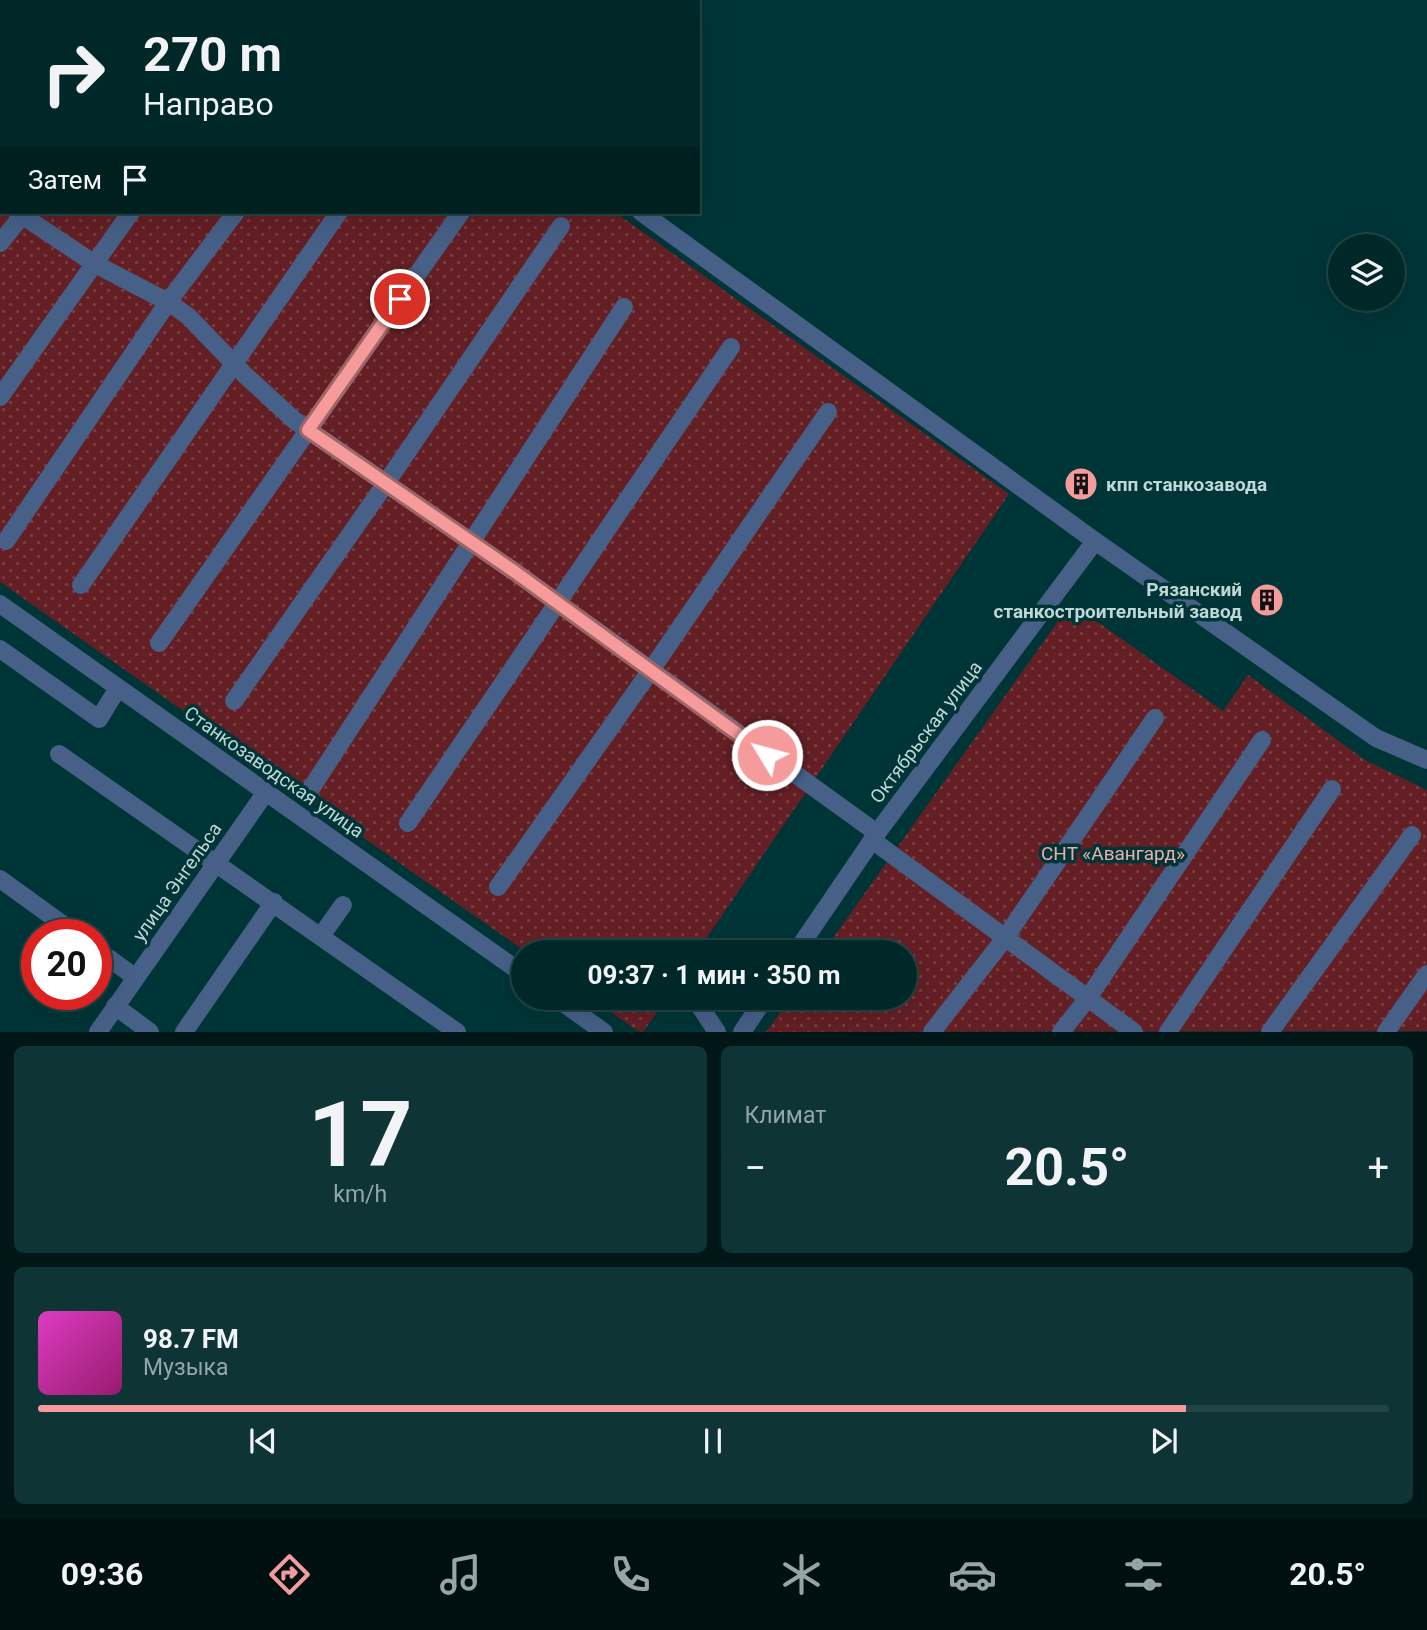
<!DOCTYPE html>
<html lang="ru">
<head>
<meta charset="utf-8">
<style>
  body { margin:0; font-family:Roboto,sans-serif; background:#0e3435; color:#f1f3f6; height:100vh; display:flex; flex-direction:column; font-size:26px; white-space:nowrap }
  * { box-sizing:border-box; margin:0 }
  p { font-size:23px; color:#95a6a8 }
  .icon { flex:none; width:38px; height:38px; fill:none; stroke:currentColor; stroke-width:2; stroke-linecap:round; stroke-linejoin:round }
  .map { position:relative; height:1032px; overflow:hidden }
  .side { display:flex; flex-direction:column; gap:14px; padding:14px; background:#001617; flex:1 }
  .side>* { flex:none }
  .top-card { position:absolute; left:0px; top:0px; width:700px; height:214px; box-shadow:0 7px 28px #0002,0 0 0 2px #224446; background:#002829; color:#f1f3f6; overflow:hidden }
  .tools { position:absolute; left:1328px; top:234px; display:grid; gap:14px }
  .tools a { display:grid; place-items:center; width:77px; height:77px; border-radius:50%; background:#002829; box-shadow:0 7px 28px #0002,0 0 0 2px #224446; font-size:35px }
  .speed { position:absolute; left:21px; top:919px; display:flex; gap:14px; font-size:35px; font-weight:700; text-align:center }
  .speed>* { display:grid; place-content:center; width:91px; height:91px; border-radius:50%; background:#002829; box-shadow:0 7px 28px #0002,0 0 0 2px #224446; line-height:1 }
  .speed .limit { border:10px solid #d22; background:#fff; color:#111 }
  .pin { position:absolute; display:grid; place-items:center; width:60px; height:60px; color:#fff; margin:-30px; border:4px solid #fff; border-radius:50%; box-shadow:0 2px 7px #0007 }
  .me { position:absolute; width:77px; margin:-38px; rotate:307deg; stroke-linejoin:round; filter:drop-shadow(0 0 5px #0008) }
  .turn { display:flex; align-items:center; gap:24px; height:147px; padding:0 28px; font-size:32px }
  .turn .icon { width:91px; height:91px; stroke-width:2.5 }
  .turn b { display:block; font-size:49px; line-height:60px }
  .then { display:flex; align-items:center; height:66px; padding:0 28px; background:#0003; gap:14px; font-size:26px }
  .big { font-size:52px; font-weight:700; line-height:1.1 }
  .side .tile { flex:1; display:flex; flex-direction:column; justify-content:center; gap:10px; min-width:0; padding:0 24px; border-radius:10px; background:#0e3435 }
  .side .dial { align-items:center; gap:0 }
  .dial b { font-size:91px; line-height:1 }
  .song { display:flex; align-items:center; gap:21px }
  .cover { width:84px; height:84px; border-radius:10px; background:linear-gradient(135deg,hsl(310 70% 55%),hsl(320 70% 35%)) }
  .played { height:7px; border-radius:4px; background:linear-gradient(90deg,#f59b9c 85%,#224446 85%) }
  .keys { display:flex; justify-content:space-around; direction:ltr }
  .heat { display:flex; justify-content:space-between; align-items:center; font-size:38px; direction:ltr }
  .side .tiles { flex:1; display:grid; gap:14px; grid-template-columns:1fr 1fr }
  .tile:last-child { grid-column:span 2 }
  .trip { position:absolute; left:511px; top:940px; width:406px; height:70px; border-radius:35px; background:#002829; box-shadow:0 7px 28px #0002,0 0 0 2px #224446; font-weight:700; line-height:70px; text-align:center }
  .tabs { display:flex; height:112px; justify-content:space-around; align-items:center; background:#001010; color:#95a6a8 }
  .tabs .icon { width:49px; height:49px }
  .tabs .active { color:#f59b9c }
  .tabs b { font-size:32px; color:#f1f3f6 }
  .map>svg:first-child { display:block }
</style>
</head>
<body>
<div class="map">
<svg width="1427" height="1032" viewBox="0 0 1427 1032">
  <defs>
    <pattern id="green-dots" width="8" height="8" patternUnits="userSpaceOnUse" patternTransform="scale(1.75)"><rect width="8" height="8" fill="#641f25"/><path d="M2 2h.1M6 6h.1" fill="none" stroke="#783f44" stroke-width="1.8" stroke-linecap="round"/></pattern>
  </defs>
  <rect width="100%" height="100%" fill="#003537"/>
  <g fill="url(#green-dots)">
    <path d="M0,0L322,2H2V212H615L1009,494L697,952H526L0,582Z"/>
    <path d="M1071,603L1223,711L1248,675L1365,760L1427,790V1031L766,1032L791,998H905V952H823Z"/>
    <path d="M590,998H667L643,1032L638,1031Z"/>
  </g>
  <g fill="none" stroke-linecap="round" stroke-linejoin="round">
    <g stroke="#466087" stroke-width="18">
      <path d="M350,0L352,2"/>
      <path d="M66,2L67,0"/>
      <path d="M167,2L168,0"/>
      <path d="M419,2L420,0"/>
      <path d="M0,95L2,92"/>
      <path d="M0,201L2,202"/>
      <path d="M17,212L95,264L168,302L188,316L245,375L294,420L515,572L877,833"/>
      <path d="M641,212L1095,541L1376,738L1427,760"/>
      <path d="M0,243L25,212"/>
      <path d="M0,397L131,212"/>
      <path d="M6,541L168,302L236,212"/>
      <path d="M81,585L339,212"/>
      <path d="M0,604L523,974"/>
      <path d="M159,643L461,212"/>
      <path d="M0,649L99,719L118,688"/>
      <path d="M234,701L386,483L561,226"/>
      <path d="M59,754L457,1032"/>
      <path d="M312,787L624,307"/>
      <path d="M408,823L731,347"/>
      <path d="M872,840L1134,1032"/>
      <path d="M0,879L76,934"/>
      <path d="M498,887L651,670L828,412"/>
      <path d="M321,936L343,905"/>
      <path d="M96,949L135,977"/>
      <path d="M725,952L731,949L738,952"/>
      <path d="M796,952L877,833L1095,541"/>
      <path d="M556,998L604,1032"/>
      <path d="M700,998L701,1008L717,1032"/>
      <path d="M115,1006L150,1032"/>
      <path d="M98,1032L266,792"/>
      <path d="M184,1032L274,902"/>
      <path d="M742,1032L765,998"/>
      <path d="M932,1032L1005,938L1155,718"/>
      <path d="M1061,1032L1088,998L1262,740"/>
      <path d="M1168,1032L1332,789"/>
      <path d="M1270,1032L1412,835"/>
      <path d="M1386,1032L1427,974"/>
    </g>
  </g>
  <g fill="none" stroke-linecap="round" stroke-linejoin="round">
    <defs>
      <path id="route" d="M400,299L308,430L515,572L767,755"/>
    </defs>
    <use href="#route" stroke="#9f6565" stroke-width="18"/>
    <use href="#route" stroke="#f59b9c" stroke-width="12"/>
  </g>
  <defs>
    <symbol id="building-disc" viewBox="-11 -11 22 22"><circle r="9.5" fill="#f59b9c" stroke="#003537"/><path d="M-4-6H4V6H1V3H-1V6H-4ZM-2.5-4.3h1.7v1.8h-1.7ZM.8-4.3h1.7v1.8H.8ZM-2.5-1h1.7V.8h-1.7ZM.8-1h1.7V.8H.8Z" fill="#111"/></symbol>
  </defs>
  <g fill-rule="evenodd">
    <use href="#building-disc" x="1062" y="465" width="38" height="38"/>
    <use href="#building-disc" x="1248" y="581" width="38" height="38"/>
  </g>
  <g text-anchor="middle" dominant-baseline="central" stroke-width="7" stroke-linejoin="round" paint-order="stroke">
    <g font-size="19" font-weight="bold" fill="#bfd7d7" stroke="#003537" text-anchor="start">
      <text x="1106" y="484">кпп станкозавода</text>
      <text x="1242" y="589" text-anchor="end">Рязанский<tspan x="1242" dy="22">станкостроительный завод</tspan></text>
    </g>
    <g font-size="19" fill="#bfd7d7" stroke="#003537">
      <text transform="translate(926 732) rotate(-53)">Октябрьская улица</text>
      <text transform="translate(274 772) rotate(35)">Станкозаводская улица</text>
      <text transform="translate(177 882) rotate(-55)">улица Энгельса</text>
    </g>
    <g font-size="19" fill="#ecadad" stroke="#003537">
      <text x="1113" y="853">СНТ «Авангард»</text>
    </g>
  </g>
</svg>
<div class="tools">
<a><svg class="icon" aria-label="layers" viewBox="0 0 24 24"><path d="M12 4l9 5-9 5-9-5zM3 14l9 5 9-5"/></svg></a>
</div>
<div class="speed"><div class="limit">20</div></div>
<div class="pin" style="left:400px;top:299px;background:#d93025"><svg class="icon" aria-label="arrive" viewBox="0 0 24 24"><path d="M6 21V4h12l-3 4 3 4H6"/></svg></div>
<svg class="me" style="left:767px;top:755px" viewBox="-20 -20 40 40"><circle r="17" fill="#f59b9c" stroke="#fff" stroke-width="3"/><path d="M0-11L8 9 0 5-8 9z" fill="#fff"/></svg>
<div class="trip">09:37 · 1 мин · 350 m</div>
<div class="top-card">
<div class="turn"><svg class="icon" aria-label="right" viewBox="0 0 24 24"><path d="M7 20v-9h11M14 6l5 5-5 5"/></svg><div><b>270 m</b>Направо</div></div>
<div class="then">Затем<svg class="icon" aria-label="arrive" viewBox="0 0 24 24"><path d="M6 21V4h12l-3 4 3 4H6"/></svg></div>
</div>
</div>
<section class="side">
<div class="tiles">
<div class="tile dial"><b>17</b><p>km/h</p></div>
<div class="tile"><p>Климат</p>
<div class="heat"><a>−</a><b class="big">20.5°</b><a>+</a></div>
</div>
<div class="tile">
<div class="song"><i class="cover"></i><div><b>98.7 FM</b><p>Музыка</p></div></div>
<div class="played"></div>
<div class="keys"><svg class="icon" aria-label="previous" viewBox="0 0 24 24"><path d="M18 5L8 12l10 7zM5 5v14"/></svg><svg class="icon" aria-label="pause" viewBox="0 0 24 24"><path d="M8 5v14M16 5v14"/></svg><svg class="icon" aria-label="next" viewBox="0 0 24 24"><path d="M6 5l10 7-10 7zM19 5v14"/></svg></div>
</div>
</div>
</section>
<nav class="tabs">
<b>09:36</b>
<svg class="icon active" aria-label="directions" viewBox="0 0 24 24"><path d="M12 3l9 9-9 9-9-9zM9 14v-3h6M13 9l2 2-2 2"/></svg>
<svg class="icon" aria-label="music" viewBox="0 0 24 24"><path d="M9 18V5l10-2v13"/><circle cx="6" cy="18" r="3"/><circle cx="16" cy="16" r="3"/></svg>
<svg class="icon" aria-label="phone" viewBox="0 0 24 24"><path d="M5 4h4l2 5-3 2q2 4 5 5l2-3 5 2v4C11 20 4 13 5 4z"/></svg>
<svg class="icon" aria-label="climate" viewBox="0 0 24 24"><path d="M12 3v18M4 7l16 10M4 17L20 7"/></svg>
<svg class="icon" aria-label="car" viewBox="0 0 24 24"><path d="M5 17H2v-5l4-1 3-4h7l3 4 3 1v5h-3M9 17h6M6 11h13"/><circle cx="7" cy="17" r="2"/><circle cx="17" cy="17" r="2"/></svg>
<svg class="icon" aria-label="filters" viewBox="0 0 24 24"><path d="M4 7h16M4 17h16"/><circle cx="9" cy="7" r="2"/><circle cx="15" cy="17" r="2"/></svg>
<b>20.5°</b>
</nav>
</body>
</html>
